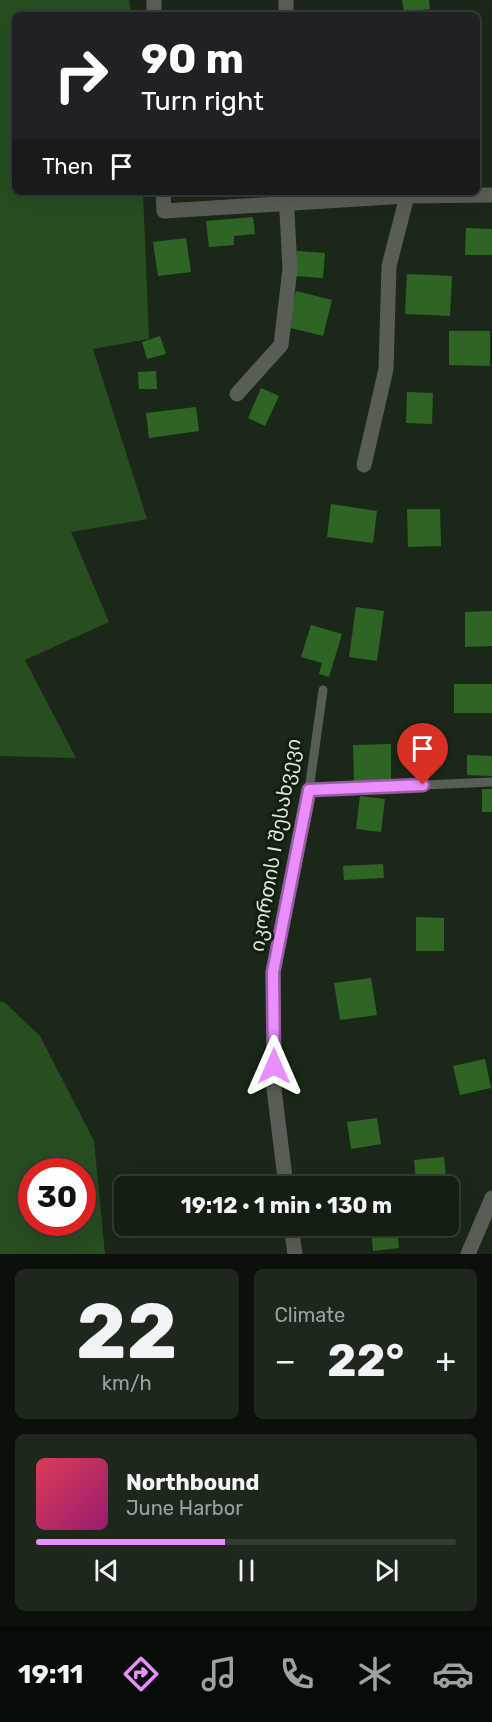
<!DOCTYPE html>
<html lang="en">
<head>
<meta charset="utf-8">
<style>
  body { margin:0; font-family:Rubik,"Noto Sans Georgian",sans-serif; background:#1d271c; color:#f1f3f6; height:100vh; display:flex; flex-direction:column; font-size:22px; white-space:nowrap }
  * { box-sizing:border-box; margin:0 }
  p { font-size:20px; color:#9da2a0 }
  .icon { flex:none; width:33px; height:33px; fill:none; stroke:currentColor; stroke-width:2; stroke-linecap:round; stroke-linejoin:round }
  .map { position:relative; height:1254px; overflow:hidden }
  .side { display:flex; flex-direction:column; gap:15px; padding:15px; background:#0b100a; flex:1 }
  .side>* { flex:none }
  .guide { position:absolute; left:12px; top:12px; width:468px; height:183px; border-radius:9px; box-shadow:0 6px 24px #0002,0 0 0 2px #333c33; background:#202124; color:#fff; overflow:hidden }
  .speed { position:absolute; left:18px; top:1158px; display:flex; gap:12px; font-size:30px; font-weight:700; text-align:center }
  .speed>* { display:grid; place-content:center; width:78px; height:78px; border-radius:50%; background:#141e13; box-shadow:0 6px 24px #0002,0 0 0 2px #333c33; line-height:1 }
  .speed .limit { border:9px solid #d22; background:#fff; color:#111 }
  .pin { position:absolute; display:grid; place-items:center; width:51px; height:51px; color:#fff; margin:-62px -26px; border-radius:50% 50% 50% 0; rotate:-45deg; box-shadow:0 0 6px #0007 }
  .pin .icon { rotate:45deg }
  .me { position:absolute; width:66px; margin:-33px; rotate:0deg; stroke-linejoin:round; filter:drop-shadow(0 0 4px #0008) }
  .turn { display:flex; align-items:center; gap:21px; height:126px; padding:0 30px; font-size:27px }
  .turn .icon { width:78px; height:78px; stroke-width:2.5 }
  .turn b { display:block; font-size:42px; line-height:51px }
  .then { display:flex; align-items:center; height:57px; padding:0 30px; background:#0003; gap:12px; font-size:22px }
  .big { font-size:45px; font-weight:700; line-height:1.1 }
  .side .tile { flex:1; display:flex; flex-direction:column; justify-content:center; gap:9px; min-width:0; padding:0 21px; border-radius:9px; background:#1d271c }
  .side .dial { align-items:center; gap:0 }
  .dial b { font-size:78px; line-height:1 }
  .song { display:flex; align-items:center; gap:18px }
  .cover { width:72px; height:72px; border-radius:9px; background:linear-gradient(135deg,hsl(350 70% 55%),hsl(320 70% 35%)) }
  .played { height:6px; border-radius:3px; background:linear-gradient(90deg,#ea8dfd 45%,#333c33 45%) }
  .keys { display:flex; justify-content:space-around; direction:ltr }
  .heat { display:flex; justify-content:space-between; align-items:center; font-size:33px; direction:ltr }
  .side .tiles { flex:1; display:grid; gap:15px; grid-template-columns:1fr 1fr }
  .tile:last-child { grid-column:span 2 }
  .trip { position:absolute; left:114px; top:1176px; width:345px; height:60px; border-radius:9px; background:#141e13; box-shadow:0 6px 24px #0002,0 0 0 2px #333c33; font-weight:700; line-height:60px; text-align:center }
  .tab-bar { display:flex; height:96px; justify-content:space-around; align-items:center; background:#080c08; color:#9da2a0 }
  .tab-bar .icon { width:42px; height:42px }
  .tab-bar .selected { color:#ea8dfd }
  .tab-bar b { font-size:27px; color:#f1f3f6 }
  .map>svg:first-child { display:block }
</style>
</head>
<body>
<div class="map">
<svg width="492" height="1254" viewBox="0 0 492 1254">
  <rect width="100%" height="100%" fill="#1b2819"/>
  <g fill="#284d21" fill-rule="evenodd">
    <path d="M0,0H129L132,15H15V192H143L149,339L93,349L147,519L71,532L109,622L25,660L76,758L0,756Z"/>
    <path d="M0,1002H4L40,1036L94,1141L105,1254H0ZM32,1172H82V1222H32Z"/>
  </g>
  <g fill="#2f6524">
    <path d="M402,0H429L430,9L404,12Z"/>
    <path d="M253,217L255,234L234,236V245L209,247L206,221Z"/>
    <path d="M466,228L492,229V255H465Z"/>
    <path d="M186,238L191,272L158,276L153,242Z"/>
    <path d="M297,251L325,253L323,278L295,276Z"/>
    <path d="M407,274L452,276L450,316L405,314Z"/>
    <path d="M296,291L332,300L323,336L287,327Z"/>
    <path d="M449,331H490V366L449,365Z"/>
    <path d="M160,336L166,354L147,359L142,342Z"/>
    <path d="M156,371L157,389H139L138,372Z"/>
    <path d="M261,388L279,396L265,426L248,418Z"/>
    <path d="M407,392L433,393L432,424L406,423Z"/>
    <path d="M196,407L199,431L149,438L146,413Z"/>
    <path d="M331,504L377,511L373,543L327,537Z"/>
    <path d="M407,509H440L441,546L408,547Z"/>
    <path d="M356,607L384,611L377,661L349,657Z"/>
    <path d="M492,611V646L465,647V612Z"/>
    <path d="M311,625L342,634L329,677L319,674L322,663L301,657Z"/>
    <rect x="454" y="684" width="38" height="29"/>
    <path d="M391,744V782H354L353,745Z"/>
    <path d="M467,755L492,756V776L467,775Z"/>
    <rect x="482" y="789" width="10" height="23"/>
    <path d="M360,796L385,799L381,832L356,829Z"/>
    <path d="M383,864L384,878L344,880L343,866Z"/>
    <path d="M416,917L444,918V951H416Z"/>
    <path d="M371,978L377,1015L340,1020L334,983Z"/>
    <path d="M485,1059L491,1088L460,1095L453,1066Z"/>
    <path d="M377,1118L381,1144L351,1149L347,1122Z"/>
    <path d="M444,1157L446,1178L416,1181L414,1160Z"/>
    <path d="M397,1227L399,1248L373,1251L371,1230Z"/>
  </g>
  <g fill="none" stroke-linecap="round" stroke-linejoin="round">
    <path stroke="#585e56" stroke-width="9" d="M323,690L309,790L492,782"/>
    <g stroke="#585e56" stroke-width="15">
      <path d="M154,0V15"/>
      <path d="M286,0V15"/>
      <path d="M163,192L164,211L407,196L492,195"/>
      <path d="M237,394L281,345L290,269L286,192"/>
      <path d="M364,465L386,369L389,266L407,196"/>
      <path d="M286,1186L274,1089L273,972L309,790"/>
      <path d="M291,1226L295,1254"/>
      <path d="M468,1254L492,1198"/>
    </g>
  </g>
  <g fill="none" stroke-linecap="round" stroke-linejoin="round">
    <defs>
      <path id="route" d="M274,1066L273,972L309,790L423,785"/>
    </defs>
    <use href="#route" stroke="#985ca4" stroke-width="15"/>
    <use href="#route" stroke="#ea8dfd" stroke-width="10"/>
  </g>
  <g text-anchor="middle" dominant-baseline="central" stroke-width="6" stroke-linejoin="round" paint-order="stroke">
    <g font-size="20" fill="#dfe8dd" stroke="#121f10">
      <text transform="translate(275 845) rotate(-80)">იკორთის I შესახვევი</text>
    </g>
  </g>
</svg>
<div class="speed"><div class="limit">30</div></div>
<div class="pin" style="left:423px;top:785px;background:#d93025"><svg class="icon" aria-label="arrive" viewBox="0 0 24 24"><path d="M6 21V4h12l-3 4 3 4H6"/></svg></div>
<svg class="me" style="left:274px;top:1066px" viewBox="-20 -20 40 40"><path d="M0-17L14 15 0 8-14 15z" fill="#ea8dfd" stroke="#fff" stroke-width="4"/></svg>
<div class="trip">19:12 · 1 min · 130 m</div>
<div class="guide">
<div class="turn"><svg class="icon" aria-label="right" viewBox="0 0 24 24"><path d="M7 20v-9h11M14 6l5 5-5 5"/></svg><div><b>90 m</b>Turn right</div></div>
<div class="then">Then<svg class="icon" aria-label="arrive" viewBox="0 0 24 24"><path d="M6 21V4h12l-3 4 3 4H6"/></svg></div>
</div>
</div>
<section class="side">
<div class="tiles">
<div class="tile dial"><b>22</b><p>km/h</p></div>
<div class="tile"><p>Climate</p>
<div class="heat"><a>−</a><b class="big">22°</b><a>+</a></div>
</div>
<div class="tile">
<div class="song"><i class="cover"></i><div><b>Northbound</b><p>June Harbor</p></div></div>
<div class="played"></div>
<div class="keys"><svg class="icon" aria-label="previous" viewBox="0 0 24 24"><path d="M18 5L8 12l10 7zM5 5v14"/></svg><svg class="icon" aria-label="pause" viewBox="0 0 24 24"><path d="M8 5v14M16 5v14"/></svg><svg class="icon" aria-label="next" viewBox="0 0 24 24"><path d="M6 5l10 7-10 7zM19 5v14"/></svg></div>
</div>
</div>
</section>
<nav class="tab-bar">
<b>19:11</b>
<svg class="icon selected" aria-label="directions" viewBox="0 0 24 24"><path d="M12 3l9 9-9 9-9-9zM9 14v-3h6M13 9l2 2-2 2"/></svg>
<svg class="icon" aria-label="music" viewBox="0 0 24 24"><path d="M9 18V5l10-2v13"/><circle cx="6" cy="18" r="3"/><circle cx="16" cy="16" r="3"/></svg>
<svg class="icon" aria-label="phone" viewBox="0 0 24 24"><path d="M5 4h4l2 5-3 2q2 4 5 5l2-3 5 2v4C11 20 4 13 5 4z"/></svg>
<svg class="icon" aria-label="climate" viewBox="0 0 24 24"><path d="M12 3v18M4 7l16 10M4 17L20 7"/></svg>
<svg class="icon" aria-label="car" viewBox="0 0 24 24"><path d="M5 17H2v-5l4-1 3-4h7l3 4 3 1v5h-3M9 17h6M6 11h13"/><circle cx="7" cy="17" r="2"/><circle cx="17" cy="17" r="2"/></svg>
</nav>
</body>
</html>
